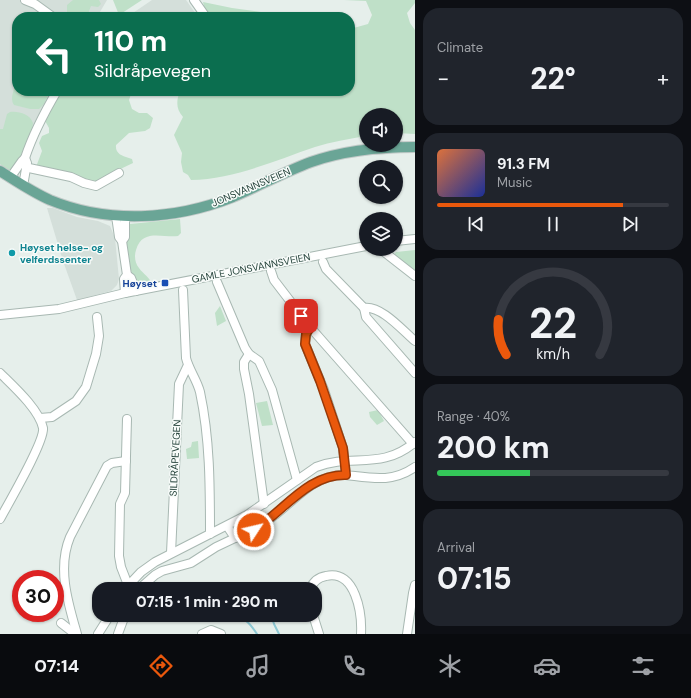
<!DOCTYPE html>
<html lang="en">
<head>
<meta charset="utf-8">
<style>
  body { margin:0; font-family:"DM Sans",sans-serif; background:#20242c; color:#f1f3f6; height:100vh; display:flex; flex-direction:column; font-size:15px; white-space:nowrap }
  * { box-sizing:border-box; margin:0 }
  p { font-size:13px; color:#9ea1a6 }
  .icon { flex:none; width:22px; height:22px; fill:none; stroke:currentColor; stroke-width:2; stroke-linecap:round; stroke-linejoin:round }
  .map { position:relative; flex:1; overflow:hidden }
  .panel { display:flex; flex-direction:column; gap:8px; padding:8px; background:#0d0f14; width:276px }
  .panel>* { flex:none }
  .top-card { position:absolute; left:12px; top:12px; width:343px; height:84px; border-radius:16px; box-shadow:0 1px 3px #0004; background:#0b6e4f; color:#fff; overflow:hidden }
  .fabs { position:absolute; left:359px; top:108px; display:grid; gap:8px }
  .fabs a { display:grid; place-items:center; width:44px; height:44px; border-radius:50%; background:#171b24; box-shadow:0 1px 3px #0004; font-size:20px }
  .speed { position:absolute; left:12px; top:570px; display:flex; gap:8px; font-size:20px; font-weight:700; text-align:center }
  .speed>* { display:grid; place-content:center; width:52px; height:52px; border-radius:50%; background:#171b24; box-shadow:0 1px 3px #0004; line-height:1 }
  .speed .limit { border:6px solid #d22; background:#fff; color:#111 }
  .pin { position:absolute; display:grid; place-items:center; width:34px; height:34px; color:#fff; margin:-17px; border-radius:8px; box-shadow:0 2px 6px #0006 }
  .me { position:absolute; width:44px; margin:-22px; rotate:55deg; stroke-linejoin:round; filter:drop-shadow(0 0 3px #0008) }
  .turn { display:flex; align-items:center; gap:14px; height:84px; padding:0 16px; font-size:18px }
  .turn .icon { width:52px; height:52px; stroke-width:2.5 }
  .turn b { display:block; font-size:28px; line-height:34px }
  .big { font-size:30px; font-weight:800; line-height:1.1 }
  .panel .tile { flex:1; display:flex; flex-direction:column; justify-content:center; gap:6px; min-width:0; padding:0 14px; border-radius:16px; background:#20242c }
  .panel .dial { align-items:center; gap:0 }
  .dial svg { height:104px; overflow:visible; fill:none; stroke:#363941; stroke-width:7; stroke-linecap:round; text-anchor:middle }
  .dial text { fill:#f1f3f6; stroke:none }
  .song { display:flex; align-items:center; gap:12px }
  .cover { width:48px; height:48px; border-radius:6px; background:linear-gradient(135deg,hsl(20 70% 55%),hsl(230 70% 35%)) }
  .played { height:4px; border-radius:2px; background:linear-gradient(90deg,#ea580c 80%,#363941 80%) }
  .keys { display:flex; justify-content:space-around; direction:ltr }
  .heat { display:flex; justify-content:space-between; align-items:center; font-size:22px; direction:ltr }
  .charge { height:6px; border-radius:3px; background:linear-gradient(90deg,#34c759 40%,#363941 0) }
  .trip { position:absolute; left:92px; top:582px; width:230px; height:40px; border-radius:16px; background:#171b24; box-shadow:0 1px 3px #0004; font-weight:800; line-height:40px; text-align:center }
  .menu { display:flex; height:64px; justify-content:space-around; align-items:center; background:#090b0e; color:#9ea1a6 }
  .menu .icon { width:28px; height:28px }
  .menu .current { color:#ea580c }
  .menu b { font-size:18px; color:#f1f3f6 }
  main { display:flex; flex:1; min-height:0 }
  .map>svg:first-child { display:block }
</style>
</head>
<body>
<main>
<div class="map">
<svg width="415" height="634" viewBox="0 0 415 634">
  <rect width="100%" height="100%" fill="#e6efeb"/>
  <g fill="#d4dfda">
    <path d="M0,0H107L97,17H17V91H57L18,166L8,172L0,167Z"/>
    <path d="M152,0H186L198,17H127Z"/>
    <path d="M47,208H53L77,217L98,221L110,226L115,238L119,279L117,285L111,291L77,300L63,261Z"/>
  </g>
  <g fill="#bfe0c8">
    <path d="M73,0H99L101,4L98,7L91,6L89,11L88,17H69L67,13V5Z"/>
    <path d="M113,0H142L119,15Z"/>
    <path d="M344,0H415V3L407,13L410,23L415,30V134L396,133V115H366V136C349,139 331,142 315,147C274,161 234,179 191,180L188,175L183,172L181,162L182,153L174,135L183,117C176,109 176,101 180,91H350V29L368,24L372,15L366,1Z"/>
    <path d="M203,2L232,8L282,15V17H210L205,10Z"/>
    <path d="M17,80V91H50L44,104L39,109H30L14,105C9,98 15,88 17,80Z"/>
    <path d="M65,91H132L129,100L132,109L139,113H147L153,118L150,128L145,131L129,133L116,145C115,155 124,156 132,159L133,163L112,173L97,183L36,167L42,151L39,143L42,136L49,133V128L44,119L60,95Z"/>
    <path d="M10,112C19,111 30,114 33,123L32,130L16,166L9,170L0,164V129H3L7,114Z"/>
    <path d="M180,219L181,233L178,236C163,238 142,228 136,250C134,256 135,263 139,268C143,274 150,277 152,285C145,286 139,285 135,279C128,270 125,237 128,226L130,224Z"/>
    <path d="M415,250V273L394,255L396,252Z"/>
    <path d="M220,306L226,321L217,326L215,313Z"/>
    <path d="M267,401L273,425L262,426L256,403Z"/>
    <path d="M378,410L384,421L377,425L370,417L369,412Z"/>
    <path d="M198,441L199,458L187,459L186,449L191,447L192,442Z"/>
  </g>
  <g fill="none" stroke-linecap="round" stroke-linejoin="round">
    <g stroke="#8ec9d4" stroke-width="2">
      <path d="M274,589L275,584"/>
      <path d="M271,615L274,624L279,634"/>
      <path d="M229,619C245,616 249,622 257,634"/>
    </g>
    <defs>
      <g id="minor">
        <path d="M25,0L35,4L53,17"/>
        <path d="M194,0L206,17"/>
        <path d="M25,158C33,134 44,113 57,91"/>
        <path d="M29,168L71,177L84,183L96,186L119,173"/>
        <path d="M10,178L22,161L25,158L27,163L23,186"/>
        <path d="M116,216L119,237L122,241L127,275L124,279L125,293"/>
        <path d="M122,241L125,237V216"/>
        <path d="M396,241L415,239"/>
        <path d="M383,251L415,276"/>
        <path d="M323,262L326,269L364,308C381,305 403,331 415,341"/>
        <path d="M271,271L274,280L310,327L413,444"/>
        <path d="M127,275L131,278L136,291"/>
        <path d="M217,282L245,348L249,354L259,361L272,390L297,480"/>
        <path d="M183,290L186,358C189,370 197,380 200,392C210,439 210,486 210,534"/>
        <path d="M364,308L366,317L415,373"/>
        <path d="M0,315L59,309L125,293L366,246"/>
        <path d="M310,327L306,334L305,344L324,390L343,448L346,475C372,478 392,483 415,467"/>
        <path d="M249,354L244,362V369L249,394L264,504"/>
        <path d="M0,373C13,386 39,409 43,428C45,441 8,504 0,519"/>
        <path d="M40,418L52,417L76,401L86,387L96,354L99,336L97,317"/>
        <path d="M127,419L125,493L120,504L119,556L121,567L128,585"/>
        <path d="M227,526L235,538C250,532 263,525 275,515C298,497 315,474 346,475"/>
        <path d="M171,553L179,384L188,365"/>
        <path d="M125,589L141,572L155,562L247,515L316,467C352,453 381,471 415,442"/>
        <path d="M139,589L155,575L162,571L191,563L216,547L235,538"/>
        <path d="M310,589C313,582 319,577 326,576C356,569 362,614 361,634"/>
        <path d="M313,615L319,634"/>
        <path d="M61,623L75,634"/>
        <path d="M77,634C68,603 57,568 70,537L107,466L112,463L126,461"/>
        <path d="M98,634L110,615"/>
        <path d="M118,634L125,615"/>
        <path d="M202,634L211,630L221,634"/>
        <path d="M407,634L413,593L415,585"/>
      </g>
      <path id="major" d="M0,171C16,181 32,192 50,200C108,224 175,220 233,197C259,186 284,172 311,162C345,150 379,147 415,147"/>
    </defs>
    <use href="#minor" stroke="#a8b8b2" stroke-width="10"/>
    <use href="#major" stroke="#c2cac8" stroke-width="12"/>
    <use href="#minor" stroke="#fff" stroke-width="8"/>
    <use href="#major" stroke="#6aa596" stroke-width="10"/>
  </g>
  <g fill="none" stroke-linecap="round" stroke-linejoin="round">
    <defs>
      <path id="route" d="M254,530C285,510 308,474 346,475L343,448L320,381L305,344L306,334L310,328L301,316"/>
    </defs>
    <use href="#route" stroke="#983908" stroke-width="10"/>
    <use href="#route" stroke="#ea580c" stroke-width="7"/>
  </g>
  <circle fill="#0f9aa8" stroke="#f7fbf9" stroke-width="1.5" cx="12" cy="253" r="4"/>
  <rect fill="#1a4fb4" stroke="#f7fbf9" stroke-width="1.5" x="161" y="279" width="8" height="8" rx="2"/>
  <g text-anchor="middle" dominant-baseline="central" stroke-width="3" stroke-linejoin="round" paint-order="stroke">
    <g font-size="10" fill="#24423a" stroke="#f7fbf9">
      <text transform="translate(251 187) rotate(-23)">JONSVANNSVEIEN</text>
      <text transform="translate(251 268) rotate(-11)">GAMLE JONSVANNSVEIEN</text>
      <text transform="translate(175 458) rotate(-87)">SILDRÅPEVEGEN</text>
    </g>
    <g font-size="10" font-weight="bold" fill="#0d838f" stroke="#f7fbf9" text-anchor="start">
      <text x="20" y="247">Høyset helse- og<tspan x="20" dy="12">velferdssenter</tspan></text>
    </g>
    <g font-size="10" font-weight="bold" fill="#164399" stroke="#f7fbf9" text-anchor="end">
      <text x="157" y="283">Høyset</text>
    </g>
  </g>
</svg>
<div class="fabs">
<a><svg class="icon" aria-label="sound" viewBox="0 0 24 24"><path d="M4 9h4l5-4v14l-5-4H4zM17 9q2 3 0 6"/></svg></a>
<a><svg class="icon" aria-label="search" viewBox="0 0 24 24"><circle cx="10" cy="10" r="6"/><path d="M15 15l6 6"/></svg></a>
<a><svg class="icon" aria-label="layers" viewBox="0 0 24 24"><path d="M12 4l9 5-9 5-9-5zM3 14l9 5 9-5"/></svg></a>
</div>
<div class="speed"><div class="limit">30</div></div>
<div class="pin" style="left:301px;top:316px;background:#d93025"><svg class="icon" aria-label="arrive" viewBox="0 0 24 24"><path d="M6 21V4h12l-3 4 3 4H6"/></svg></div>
<svg class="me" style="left:254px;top:530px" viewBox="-20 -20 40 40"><circle r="17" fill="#ea580c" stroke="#fff" stroke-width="3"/><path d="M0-11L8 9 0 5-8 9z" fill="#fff"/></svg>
<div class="trip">07:15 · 1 min · 290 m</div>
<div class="top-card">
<div class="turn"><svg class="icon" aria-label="left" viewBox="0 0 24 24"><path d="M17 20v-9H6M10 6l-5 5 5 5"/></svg><div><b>110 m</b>Sildråpevegen</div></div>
</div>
</div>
<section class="panel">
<div class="tile"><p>Climate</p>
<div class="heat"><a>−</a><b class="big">22°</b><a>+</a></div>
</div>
<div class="tile">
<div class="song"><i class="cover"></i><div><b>91.3 FM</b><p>Music</p></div></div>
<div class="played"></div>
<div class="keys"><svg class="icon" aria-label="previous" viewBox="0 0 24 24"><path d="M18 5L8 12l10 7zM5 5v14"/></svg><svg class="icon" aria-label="pause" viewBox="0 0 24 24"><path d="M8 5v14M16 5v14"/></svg><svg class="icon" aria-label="next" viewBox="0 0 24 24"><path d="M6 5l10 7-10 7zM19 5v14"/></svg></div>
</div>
<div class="tile dial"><svg viewBox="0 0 100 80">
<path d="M14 69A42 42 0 1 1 86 69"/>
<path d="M14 69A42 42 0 0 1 8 42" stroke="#ea580c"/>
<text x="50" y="56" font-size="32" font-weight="700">22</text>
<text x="50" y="72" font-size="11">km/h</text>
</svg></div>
<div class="tile"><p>Range · 40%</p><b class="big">200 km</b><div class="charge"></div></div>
<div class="tile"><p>Arrival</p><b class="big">07:15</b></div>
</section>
</main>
<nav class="menu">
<b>07:14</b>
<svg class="icon current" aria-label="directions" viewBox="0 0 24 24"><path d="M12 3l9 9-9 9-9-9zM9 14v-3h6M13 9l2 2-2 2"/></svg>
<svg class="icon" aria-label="music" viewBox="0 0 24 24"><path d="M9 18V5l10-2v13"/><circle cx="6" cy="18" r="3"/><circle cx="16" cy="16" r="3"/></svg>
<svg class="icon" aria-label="phone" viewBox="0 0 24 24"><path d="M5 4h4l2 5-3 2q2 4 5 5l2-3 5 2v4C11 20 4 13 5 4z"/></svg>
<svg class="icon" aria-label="climate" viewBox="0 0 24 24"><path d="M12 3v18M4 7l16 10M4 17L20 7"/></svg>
<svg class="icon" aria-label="car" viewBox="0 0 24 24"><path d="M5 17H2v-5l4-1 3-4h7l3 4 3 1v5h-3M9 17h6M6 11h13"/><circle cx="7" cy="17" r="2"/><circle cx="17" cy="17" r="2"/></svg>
<svg class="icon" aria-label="filters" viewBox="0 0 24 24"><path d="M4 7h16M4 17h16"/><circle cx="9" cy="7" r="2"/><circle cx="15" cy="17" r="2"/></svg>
</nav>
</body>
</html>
